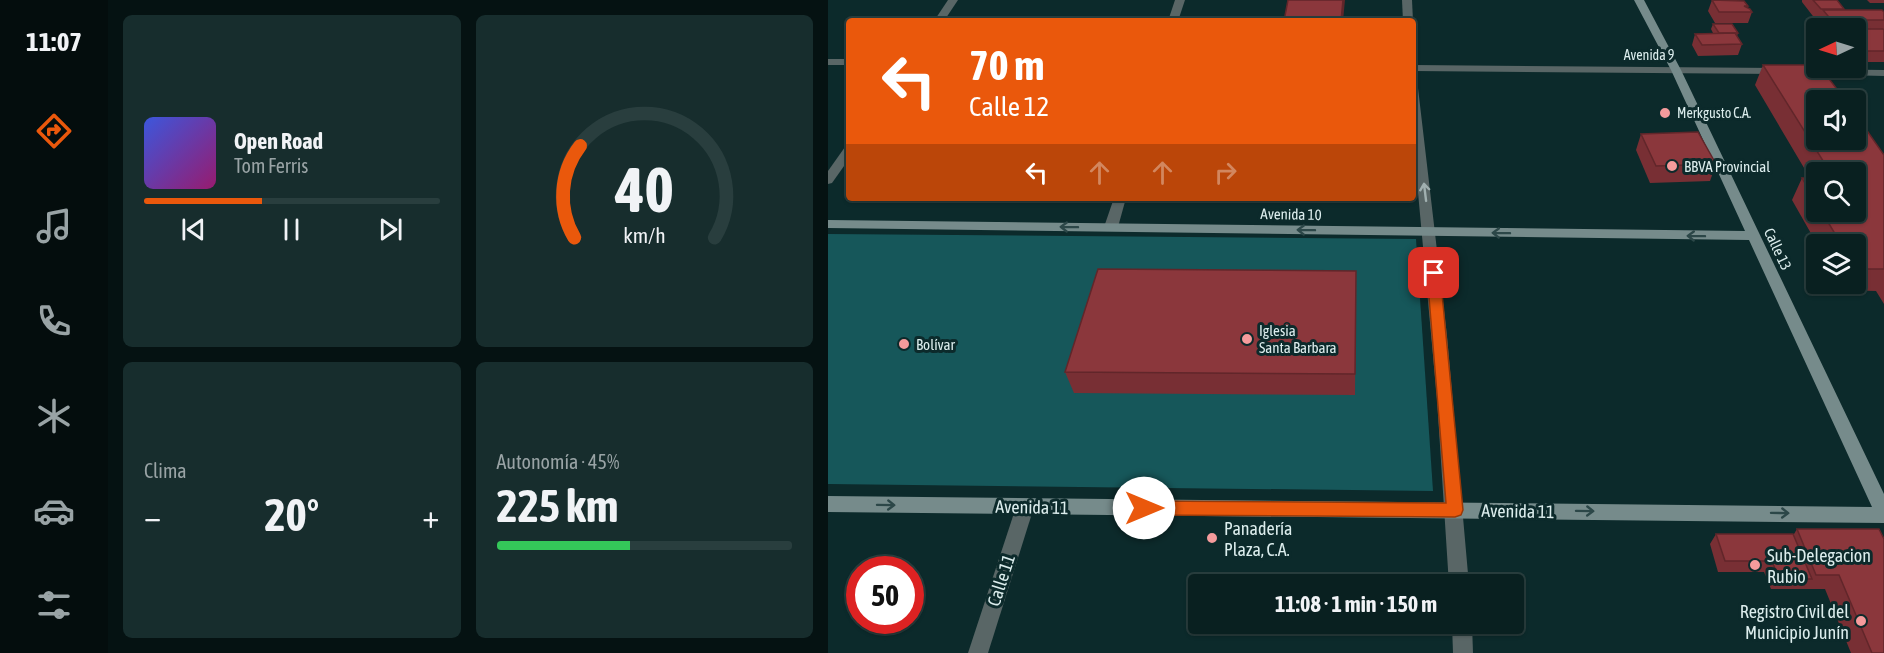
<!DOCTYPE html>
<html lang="es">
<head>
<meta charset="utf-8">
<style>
  body { margin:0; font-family:"Asap Condensed",sans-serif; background:#172d2d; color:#f1f3f6; height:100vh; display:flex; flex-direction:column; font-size:22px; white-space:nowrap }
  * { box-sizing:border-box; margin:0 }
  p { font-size:20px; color:#99a3a5 }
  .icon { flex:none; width:33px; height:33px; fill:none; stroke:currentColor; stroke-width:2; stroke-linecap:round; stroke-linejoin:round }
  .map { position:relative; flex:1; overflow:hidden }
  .side { display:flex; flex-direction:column; gap:15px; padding:15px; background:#051212; width:720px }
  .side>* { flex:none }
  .top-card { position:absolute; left:18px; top:18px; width:570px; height:183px; border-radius:6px; box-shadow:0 2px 4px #0004,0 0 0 2px #293e3e; background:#ea580c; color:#fff; overflow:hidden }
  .needle { width:39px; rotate:266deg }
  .controls { position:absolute; left:978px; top:18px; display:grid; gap:12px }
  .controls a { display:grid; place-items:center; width:60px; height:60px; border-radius:6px; background:#092020; box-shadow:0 2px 4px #0004,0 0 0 2px #293e3e; font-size:30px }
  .speed { position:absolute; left:18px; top:556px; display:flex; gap:12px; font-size:30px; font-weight:700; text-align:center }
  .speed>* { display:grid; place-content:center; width:78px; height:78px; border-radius:50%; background:#092020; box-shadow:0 2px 4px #0004,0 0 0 2px #293e3e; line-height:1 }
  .speed .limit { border:9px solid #d22; background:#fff; color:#111 }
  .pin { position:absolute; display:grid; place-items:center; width:51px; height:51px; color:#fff; margin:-26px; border-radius:12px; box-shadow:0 3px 9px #0006 }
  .me { position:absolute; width:66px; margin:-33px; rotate:90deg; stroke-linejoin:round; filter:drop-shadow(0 0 4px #0008) }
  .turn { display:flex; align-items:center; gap:21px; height:126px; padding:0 24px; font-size:27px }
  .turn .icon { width:78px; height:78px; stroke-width:2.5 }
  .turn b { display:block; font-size:42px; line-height:51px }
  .lanes { display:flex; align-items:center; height:57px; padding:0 24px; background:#0003; justify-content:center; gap:30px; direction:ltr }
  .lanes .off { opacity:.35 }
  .big { font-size:45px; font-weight:700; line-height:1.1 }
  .side .widget { flex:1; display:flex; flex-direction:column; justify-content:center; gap:9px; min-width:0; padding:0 21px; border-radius:9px; background:#172d2d }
  .side .dial { align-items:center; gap:0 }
  .dial svg { height:156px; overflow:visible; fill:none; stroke:#293e3e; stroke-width:7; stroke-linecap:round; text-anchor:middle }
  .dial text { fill:#f1f3f6; stroke:none }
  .song { display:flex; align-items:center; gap:18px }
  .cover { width:72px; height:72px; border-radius:9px; background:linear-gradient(135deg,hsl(230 70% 55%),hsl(320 70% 35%)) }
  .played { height:6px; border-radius:3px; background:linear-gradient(90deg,#ea580c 40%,#293e3e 40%) }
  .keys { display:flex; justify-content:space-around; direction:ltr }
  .heat { display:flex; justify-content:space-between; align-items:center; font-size:33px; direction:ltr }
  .charge { height:9px; border-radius:4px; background:linear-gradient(90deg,#34c759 45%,#293e3e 0) }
  .side .tiles { flex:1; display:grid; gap:15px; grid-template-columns:repeat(2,1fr) }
  .trip { position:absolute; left:360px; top:574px; width:336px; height:60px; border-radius:6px; background:#092020; box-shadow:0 2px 4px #0004,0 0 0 2px #293e3e; font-weight:700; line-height:60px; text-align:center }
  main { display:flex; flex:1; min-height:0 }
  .menu { display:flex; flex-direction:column; width:108px; justify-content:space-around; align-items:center; background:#040d0d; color:#99a3a5 }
  .menu .icon { width:42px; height:42px }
  .menu .current { color:#ea580c }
  .menu b { font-size:27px; color:#f1f3f6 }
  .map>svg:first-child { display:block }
</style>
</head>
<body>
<main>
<nav class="menu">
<b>11:07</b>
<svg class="icon current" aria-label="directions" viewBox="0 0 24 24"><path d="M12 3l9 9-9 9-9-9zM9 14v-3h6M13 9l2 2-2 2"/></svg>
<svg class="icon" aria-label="music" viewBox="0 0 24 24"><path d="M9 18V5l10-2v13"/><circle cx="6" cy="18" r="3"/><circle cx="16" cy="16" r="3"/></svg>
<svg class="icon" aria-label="phone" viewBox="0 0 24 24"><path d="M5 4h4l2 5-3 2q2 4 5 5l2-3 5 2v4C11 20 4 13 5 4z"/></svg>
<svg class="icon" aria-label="climate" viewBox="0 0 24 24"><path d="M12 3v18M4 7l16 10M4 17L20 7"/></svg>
<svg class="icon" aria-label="car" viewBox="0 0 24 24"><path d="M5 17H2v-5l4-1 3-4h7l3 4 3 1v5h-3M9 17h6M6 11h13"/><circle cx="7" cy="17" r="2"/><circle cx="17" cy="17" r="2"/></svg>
<svg class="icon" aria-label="filters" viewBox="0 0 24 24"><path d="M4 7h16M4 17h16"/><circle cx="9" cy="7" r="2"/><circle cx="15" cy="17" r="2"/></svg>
</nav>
<section class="side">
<div class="tiles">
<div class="widget">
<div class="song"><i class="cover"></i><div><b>Open Road</b><p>Tom Ferris</p></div></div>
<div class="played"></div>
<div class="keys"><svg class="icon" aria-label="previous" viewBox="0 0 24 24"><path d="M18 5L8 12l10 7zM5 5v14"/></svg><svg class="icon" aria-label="pause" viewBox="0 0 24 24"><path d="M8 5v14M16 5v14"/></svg><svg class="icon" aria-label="next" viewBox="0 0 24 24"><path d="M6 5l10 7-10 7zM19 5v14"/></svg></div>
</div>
<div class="widget dial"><svg viewBox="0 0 100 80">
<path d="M14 69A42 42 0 1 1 86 69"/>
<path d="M14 69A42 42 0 0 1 17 22" stroke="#ea580c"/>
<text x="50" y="56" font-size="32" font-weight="700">40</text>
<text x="50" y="72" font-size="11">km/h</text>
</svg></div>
<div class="widget"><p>Clima</p>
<div class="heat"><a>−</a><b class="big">20°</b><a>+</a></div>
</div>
<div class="widget"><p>Autonomía · 45%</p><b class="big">225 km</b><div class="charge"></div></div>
</div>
</section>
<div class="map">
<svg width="1056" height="653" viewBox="0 0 1056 653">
  <rect width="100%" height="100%" fill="#0c2a2b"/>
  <path fill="#16575a" d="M0,234L588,239L605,491L0,484Z"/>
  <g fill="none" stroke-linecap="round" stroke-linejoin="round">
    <g fill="#596666" fill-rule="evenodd">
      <path d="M120,0H130L116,21H106Z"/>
      <path d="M347,0H357L350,21H340Z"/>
      <path d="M574,0H584L585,21H575Z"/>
      <rect x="0" y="59" width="21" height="6"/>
      <path d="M585,65L951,68L956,71L951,74L585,71Z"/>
      <path d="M978,69L1056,70V76L974,74L973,72Z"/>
      <path d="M585,85L590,88L619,336L641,585H621L609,399L585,138Z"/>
      <path d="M21,146V159L4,183L0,184V171L17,147Z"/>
      <path d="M286,198H298L290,227L283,231L276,227Z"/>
      <path d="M197,499L203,501L206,507L160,653H140L188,507L191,501Z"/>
      <path d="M624,624H644L645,653H625Z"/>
    </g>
    <path fill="#768b8b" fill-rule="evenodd" d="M806,0H816L853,70L1056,494V523L0,512V496L1044,507L921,240L0,228V220L917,231L843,70Z"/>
  </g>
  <g fill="#782f34" fill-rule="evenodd">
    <path d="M884,0L920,6L919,8L924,12L920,23H887L880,11Z"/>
    <path d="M974,0H1009L1016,9L1015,10L1056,12V62H1028V28H996L990,21V20H988L974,2Z"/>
    <path d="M1039,0H1056V3H1042Z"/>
    <path d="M885,24L910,33L909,36L914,44L910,55L870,56L864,45L867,34L885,33L883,29Z"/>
    <path d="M981,29H988V46L979,34Z"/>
    <path d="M935,65L1056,155V304L1048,291L1015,290L1011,284H1028V244H989L964,200L974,178H982L927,85ZM988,172H1028V212H988Z"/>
    <path d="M813,134L888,164L882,181L822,183L808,150Z"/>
    <path d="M528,271L527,395L246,393L237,372Z"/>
    <path d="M969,529H1051L1056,653H1023L997,589H943L936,572H890L882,544L888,534H966Z"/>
  </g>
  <path fill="#61262a" d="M515,0H517L515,21H513Z"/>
  <g fill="#8b373c" stroke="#61262a" stroke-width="1.5">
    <path d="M460,0H515L513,21H456Z"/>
    <path d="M884,0L916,1L920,6H916L922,9L924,12H891Z"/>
    <path d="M985,0H1009L1016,9H993Z"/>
    <path d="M995,10H1054L1056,12V20H1026L1030,25H1026L1028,28H1010Z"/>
    <path d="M885,24H904L910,33H891Z"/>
    <path d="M981,29H988V38Z"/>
    <path d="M1028,29H1055L1056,30V51H1031L1028,46Z"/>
    <path d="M907,33L914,44L874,45L867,34Z"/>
    <path d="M935,65H988V68H993L1017,100H988V140H1028V115L1056,155V269H1028V244H1013L994,212H1028V172H1002Z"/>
    <path d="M870,132L888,164L828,166L813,134Z"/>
    <path d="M974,178H988V202Z"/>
    <path d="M270,269L528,271L527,374L237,372Z"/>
    <path d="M969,529H1051L1056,539V653H1044L1011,575H988Z"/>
    <path d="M888,534H965L984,579H951L944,561H897Z"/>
  </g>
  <defs><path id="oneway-shaft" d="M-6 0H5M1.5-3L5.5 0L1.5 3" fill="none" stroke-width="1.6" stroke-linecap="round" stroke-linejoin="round" transform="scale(1.5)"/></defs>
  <use stroke="#a1b0b0" href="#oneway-shaft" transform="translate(597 192) rotate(-97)"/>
  <g stroke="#2c4748">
    <use href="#oneway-shaft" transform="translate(241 227) rotate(-179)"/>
    <use href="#oneway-shaft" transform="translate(478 230) rotate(-179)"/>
    <use href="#oneway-shaft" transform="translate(673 233) rotate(-179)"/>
    <use href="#oneway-shaft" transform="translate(868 236) rotate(-179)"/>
    <use href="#oneway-shaft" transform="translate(58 505) rotate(1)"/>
    <use href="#oneway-shaft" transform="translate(757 511) rotate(1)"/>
    <use href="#oneway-shaft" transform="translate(952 513) rotate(1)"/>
  </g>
  <path fill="#ea580c" stroke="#983908" stroke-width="1.5" d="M606,269L612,273L635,510L633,515L627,517L316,515L310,513L308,508L310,503L316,501L618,503L599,273Z"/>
  <g fill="#f59b9c" stroke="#0c2a2b" stroke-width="2">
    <circle cx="837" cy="113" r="6"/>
    <circle cx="844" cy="166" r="6"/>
    <circle cx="419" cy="339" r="6"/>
    <circle cx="76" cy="344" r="6"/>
    <circle cx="384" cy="538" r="6"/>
    <circle cx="927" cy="565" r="6"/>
    <circle cx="1033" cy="621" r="6"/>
  </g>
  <g text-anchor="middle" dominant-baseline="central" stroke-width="6" stroke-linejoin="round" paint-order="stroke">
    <g font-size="14" fill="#dceded" stroke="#0c2a2b">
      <text x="821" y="55">Avenida 9</text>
    </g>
    <g font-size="14" fill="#dceded" stroke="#0c2a2b" text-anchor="start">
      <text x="849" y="113">Merkgusto C.A.</text>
    </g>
    <g font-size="15" fill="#dceded" stroke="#0c2a2b" text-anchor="start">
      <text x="856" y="166">BBVA Provincial</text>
      <text x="431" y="330">Iglesia<tspan x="431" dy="17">Santa Barbara</tspan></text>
      <text x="88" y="344">Bolívar</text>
    </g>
    <g font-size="15" fill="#dceded" stroke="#0c2a2b">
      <text transform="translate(463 214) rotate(1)">Avenida 10</text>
      <text transform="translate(950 249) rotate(65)">Calle 13</text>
    </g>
    <g font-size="18" fill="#dceded" stroke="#0c2a2b">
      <text transform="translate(204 507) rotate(1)">Avenida 11</text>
      <text transform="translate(690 511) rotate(1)">Avenida 11</text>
      <text transform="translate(173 580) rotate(-72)">Calle 11</text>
    </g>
    <g font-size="18" fill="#dceded" stroke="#0c2a2b" text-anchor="start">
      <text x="396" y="528">Panadería<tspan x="396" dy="21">Plaza, C.A.</tspan></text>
      <text x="939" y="555">Sub-Delegacion<tspan x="939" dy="21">Rubio</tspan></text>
      <text x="1021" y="611" text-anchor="end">Registro Civil del<tspan x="1021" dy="21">Municipio Junín</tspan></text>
    </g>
  </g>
</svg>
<div class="controls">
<a><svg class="needle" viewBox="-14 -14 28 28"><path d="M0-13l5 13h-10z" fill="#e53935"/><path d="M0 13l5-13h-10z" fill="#99a3a5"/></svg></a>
<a><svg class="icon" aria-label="sound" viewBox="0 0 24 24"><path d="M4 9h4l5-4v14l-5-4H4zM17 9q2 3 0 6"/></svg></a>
<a><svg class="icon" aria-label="search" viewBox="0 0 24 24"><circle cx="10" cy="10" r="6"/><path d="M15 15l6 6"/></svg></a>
<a><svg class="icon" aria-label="layers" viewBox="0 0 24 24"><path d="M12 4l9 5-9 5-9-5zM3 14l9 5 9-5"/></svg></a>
</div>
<div class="speed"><div class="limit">50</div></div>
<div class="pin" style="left:606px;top:273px;background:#d93025"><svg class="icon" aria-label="arrive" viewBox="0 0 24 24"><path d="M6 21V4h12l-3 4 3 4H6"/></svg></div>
<svg class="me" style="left:316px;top:508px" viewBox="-20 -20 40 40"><circle r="19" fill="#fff"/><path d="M0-13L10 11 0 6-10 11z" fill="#ea580c"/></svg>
<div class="trip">11:08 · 1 min · 150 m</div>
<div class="top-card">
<div class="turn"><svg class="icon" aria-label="left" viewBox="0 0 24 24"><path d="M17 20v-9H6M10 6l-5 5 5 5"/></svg><div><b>70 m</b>Calle 12</div></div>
<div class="lanes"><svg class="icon" aria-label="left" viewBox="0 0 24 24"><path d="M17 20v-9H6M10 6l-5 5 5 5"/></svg><svg class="icon off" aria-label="ahead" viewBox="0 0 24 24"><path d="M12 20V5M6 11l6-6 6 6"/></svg><svg class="icon off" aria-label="ahead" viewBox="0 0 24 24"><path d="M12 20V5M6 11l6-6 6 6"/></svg><svg class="icon off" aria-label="right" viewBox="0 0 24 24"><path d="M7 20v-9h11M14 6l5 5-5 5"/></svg></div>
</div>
</div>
</main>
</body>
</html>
